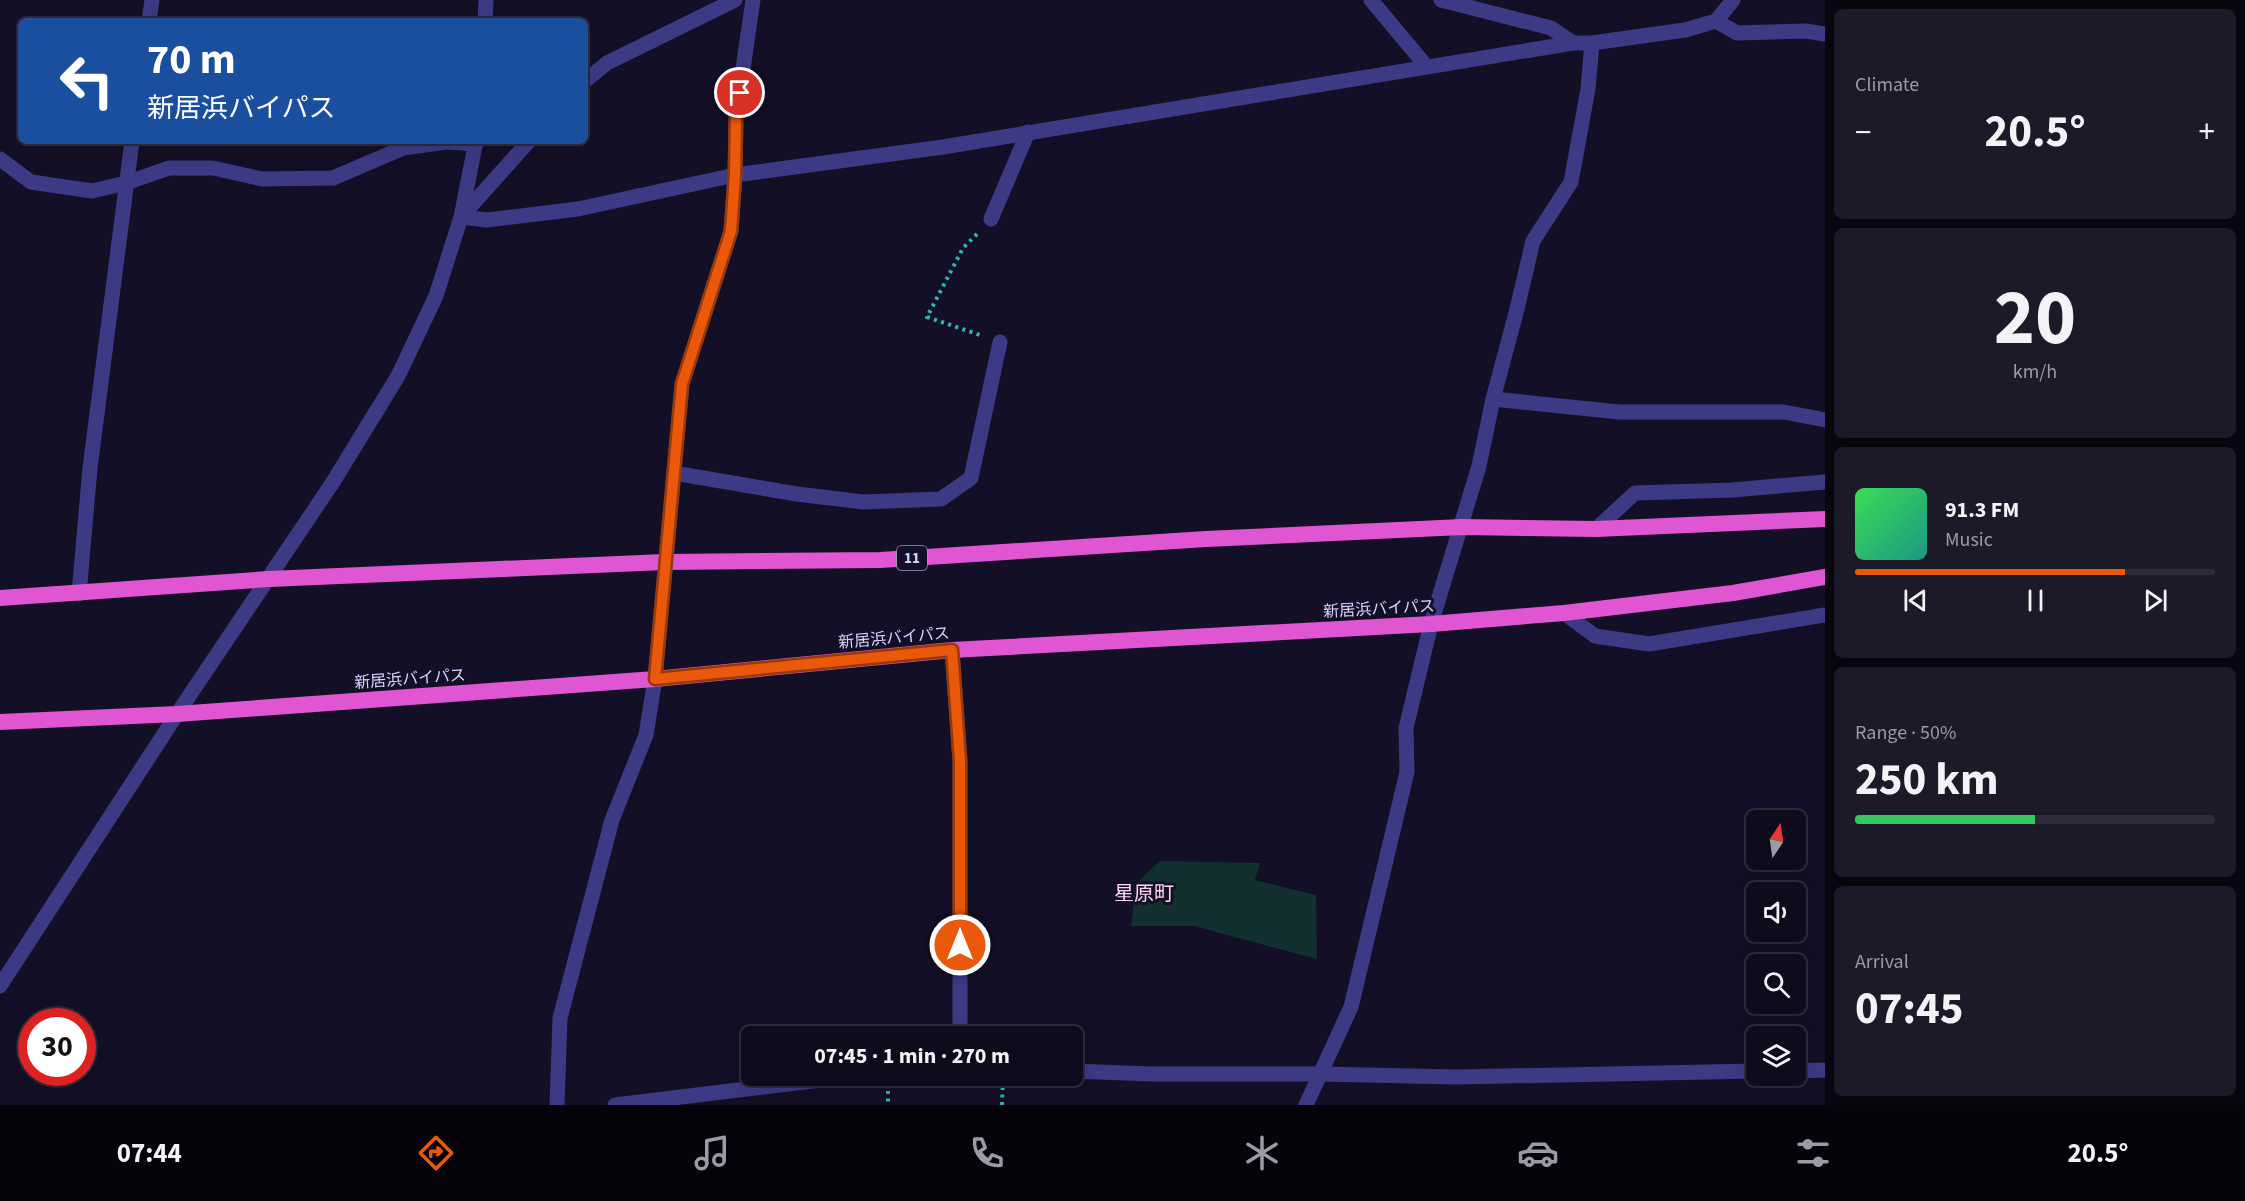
<!DOCTYPE html>
<html lang="en">
<head>
<meta charset="utf-8">
<style>
  body { margin:0; font-family:"Source Sans 3","Noto Sans JP",sans-serif; background:#1c1929; color:#f1f3f6; height:100vh; display:flex; flex-direction:column; font-size:22px; white-space:nowrap }
  * { box-sizing:border-box; margin:0 }
  p { font-size:20px; color:#9b9ba3 }
  .icon { flex:none; width:33px; height:33px; fill:none; stroke:currentColor; stroke-width:2; stroke-linecap:round; stroke-linejoin:round }
  .map { position:relative; flex:1; overflow:hidden }
  .panel { display:flex; flex-direction:column; gap:9px; padding:9px; background:#08060f; width:420px }
  .panel>* { flex:none }
  .guide { position:absolute; left:18px; top:18px; width:570px; height:126px; border-radius:9px; box-shadow:0 6px 24px #0002,0 0 0 2px #2e2b3b; background:#1a4fa0; color:#fff; overflow:hidden }
  .needle { width:39px; rotate:13deg }
  .fabs { position:absolute; left:1746px; top:810px; display:grid; gap:12px }
  .fabs a { display:grid; place-items:center; width:60px; height:60px; border-radius:9px; background:#0e0b1c; box-shadow:0 6px 24px #0002,0 0 0 2px #2e2b3b; font-size:30px }
  .speed { position:absolute; left:18px; top:1008px; display:flex; gap:12px; font-size:30px; font-weight:700; text-align:center }
  .speed>* { display:grid; place-content:center; width:78px; height:78px; border-radius:50%; background:#0e0b1c; box-shadow:0 6px 24px #0002,0 0 0 2px #2e2b3b; line-height:1 }
  .speed .limit { border:9px solid #d22; background:#fff; color:#111 }
  .pin { position:absolute; display:grid; place-items:center; width:51px; height:51px; color:#fff; margin:-26px; border:3px solid #fff; border-radius:50%; box-shadow:0 2px 6px #0007 }
  .me { position:absolute; width:66px; margin:-33px; rotate:0deg; stroke-linejoin:round; filter:drop-shadow(0 0 4px #0008) }
  .turn { display:flex; align-items:center; gap:21px; height:126px; padding:0 30px; font-size:27px }
  .turn .icon { width:78px; height:78px; stroke-width:2.5 }
  .turn b { display:block; font-size:42px; line-height:51px }
  .big { font-size:45px; font-weight:700; line-height:1.1 }
  .panel .widget { flex:1; display:flex; flex-direction:column; justify-content:center; gap:9px; min-width:0; padding:0 21px; border-radius:9px; background:#1c1929 }
  .panel .dial { align-items:center; gap:0 }
  .dial b { font-size:78px; line-height:1 }
  .song { display:flex; align-items:center; gap:18px }
  .cover { width:72px; height:72px; border-radius:9px; background:linear-gradient(135deg,hsl(130 70% 55%),hsl(170 70% 35%)) }
  .played { height:6px; border-radius:3px; background:linear-gradient(90deg,#ea580c 75%,#2e2b3b 75%) }
  .keys { display:flex; justify-content:space-around; direction:ltr }
  .heat { display:flex; justify-content:space-between; align-items:center; font-size:33px; direction:ltr }
  .charge { height:9px; border-radius:4px; background:linear-gradient(90deg,#34c759 50%,#2e2b3b 0) }
  .trip { position:absolute; left:741px; top:1026px; width:342px; height:60px; border-radius:9px; background:#0e0b1c; box-shadow:0 6px 24px #0002,0 0 0 2px #2e2b3b; font-weight:700; line-height:60px; text-align:center }
  .menu { display:flex; height:96px; justify-content:space-around; align-items:center; background:#06040b; color:#9b9ba3 }
  .menu .icon { width:42px; height:42px }
  .menu .selected { color:#ea580c }
  .menu b { font-size:27px; color:#f1f3f6 }
  main { display:flex; flex:1; min-height:0 }
  .map>svg:first-child { display:block }
</style>
</head>
<body>
<main>
<div class="map">
<svg width="1825" height="1105" viewBox="0 0 1825 1105">
  <rect width="100%" height="100%" fill="#130f26"/>
  <path fill="#12302f" d="M1160,861L1260,863L1255,880L1316,895L1317,959L1194,926H1131L1136,883Z"/>
  <g fill="none" stroke-linecap="round" stroke-linejoin="round">
    <g stroke="#2fb8b0" stroke-width="4" stroke-dasharray="3 4.5" stroke-linecap="butt">
      <path d="M977,234L963,248L927,317L980,335"/>
      <path d="M888,1076V1105"/>
      <path d="M1002,1105L1003,1076"/>
    </g>
    <g stroke="#3d3a85" stroke-width="15">
      <path d="M1371,0L1427,67"/>
      <path d="M1441,0L1551,28L1573,43"/>
      <path d="M149,21L152,0"/>
      <path d="M1716,21L1737,33L1806,31L1825,34"/>
      <path d="M585,81L607,63L735,0"/>
      <path d="M0,159L31,182L92,191L126,183L169,168H213L262,179L333,178L403,148L447,142L476,144"/>
      <path d="M461,217L487,220L578,209L735,175L943,147L1573,43H1592L1685,30L1716,21L1733,0"/>
      <path d="M461,217L529,141"/>
      <path d="M991,219L1028,132"/>
      <path d="M1493,399L1619,412H1784L1825,420"/>
      <path d="M674,473L797,494L863,502L941,499L971,478L1000,342"/>
      <path d="M1596,529L1635,493L1732,490L1825,482"/>
      <path d="M79,594L90,468L132,141"/>
      <path d="M1564,613L1595,636L1649,644L1825,615"/>
      <path d="M952,650L960,761V1036"/>
      <path d="M1072,1071L1152,1074H1320L1457,1077L1756,1071"/>
      <path d="M1796,1071L1825,1070"/>
      <path d="M557,1105L560,1018L612,820L646,735L655,679L682,384L731,231L735,175L736,117L753,0"/>
      <path d="M615,1105L854,1076"/>
      <path d="M1306,1105L1351,1007L1407,772L1406,728L1431,624L1479,466L1493,399L1516,313L1533,241L1571,182L1588,89L1592,43"/>
    </g>
    <g stroke="#3d3a85" stroke-width="15">
      <path d="M485,21L486,0"/>
      <path d="M0,986L177,714L333,482L398,376L436,296L461,217L476,141"/>
    </g>
    <g stroke="#e055d1" stroke-width="16">
      <path d="M0,598L269,579L664,562L880,560L1206,539L1462,527L1596,529L1825,519"/>
      <path d="M0,722L177,714L655,679L952,650L1431,624L1564,613L1733,593L1825,577"/>
    </g>
  </g>
  <g fill="none" stroke-linecap="round" stroke-linejoin="round">
    <defs>
      <path id="route" d="M740,93L736,117L735,175L731,231L682,384L655,679L952,650L960,761V945"/>
    </defs>
    <use href="#route" stroke="#983908" stroke-width="15"/>
    <use href="#route" stroke="#ea580c" stroke-width="10"/>
  </g>
  <g text-anchor="middle" dominant-baseline="central" stroke-width="6" stroke-linejoin="round" paint-order="stroke">
    <rect fill="#130f26" stroke="#9e99be" stroke-width="1.5" x="897" y="546" width="30" height="24" rx="4.5"/>
    <g font-size="15" font-weight="bold" fill="#d9d4ff">
      <text x="912" y="558">11</text>
    </g>
    <g font-size="16" fill="#d9d4ff" stroke="#130f26">
      <text transform="translate(1379 609) rotate(-3)">新居浜バイパス</text>
      <text transform="translate(894 638) rotate(-5)">新居浜バイパス</text>
      <text transform="translate(410 679) rotate(-4)">新居浜バイパス</text>
    </g>
    <g font-size="20" fill="#ffd6f0" stroke="#130f26">
      <text x="1144" y="894">星原町</text>
    </g>
  </g>
</svg>
<div class="fabs">
<a><svg class="needle" viewBox="-14 -14 28 28"><path d="M0-13l5 13h-10z" fill="#e53935"/><path d="M0 13l5-13h-10z" fill="#9b9ba3"/></svg></a>
<a><svg class="icon" aria-label="sound" viewBox="0 0 24 24"><path d="M4 9h4l5-4v14l-5-4H4zM17 9q2 3 0 6"/></svg></a>
<a><svg class="icon" aria-label="search" viewBox="0 0 24 24"><circle cx="10" cy="10" r="6"/><path d="M15 15l6 6"/></svg></a>
<a><svg class="icon" aria-label="layers" viewBox="0 0 24 24"><path d="M12 4l9 5-9 5-9-5zM3 14l9 5 9-5"/></svg></a>
</div>
<div class="speed"><div class="limit">30</div></div>
<div class="pin" style="left:740px;top:93px;background:#d93025"><svg class="icon" aria-label="arrive" viewBox="0 0 24 24"><path d="M6 21V4h12l-3 4 3 4H6"/></svg></div>
<svg class="me" style="left:960px;top:945px" viewBox="-20 -20 40 40"><circle r="17" fill="#ea580c" stroke="#fff" stroke-width="3"/><path d="M0-11L8 9 0 5-8 9z" fill="#fff"/></svg>
<div class="trip">07:45 · 1 min · 270 m</div>
<div class="guide">
<div class="turn"><svg class="icon" aria-label="left" viewBox="0 0 24 24"><path d="M17 20v-9H6M10 6l-5 5 5 5"/></svg><div><b>70 m</b>新居浜バイパス</div></div>
</div>
</div>
<section class="panel">
<div class="widget"><p>Climate</p>
<div class="heat"><a>−</a><b class="big">20.5°</b><a>+</a></div>
</div>
<div class="widget dial"><b>20</b><p>km/h</p></div>
<div class="widget">
<div class="song"><i class="cover"></i><div><b>91.3 FM</b><p>Music</p></div></div>
<div class="played"></div>
<div class="keys"><svg class="icon" aria-label="previous" viewBox="0 0 24 24"><path d="M18 5L8 12l10 7zM5 5v14"/></svg><svg class="icon" aria-label="pause" viewBox="0 0 24 24"><path d="M8 5v14M16 5v14"/></svg><svg class="icon" aria-label="next" viewBox="0 0 24 24"><path d="M6 5l10 7-10 7zM19 5v14"/></svg></div>
</div>
<div class="widget"><p>Range · 50%</p><b class="big">250 km</b><div class="charge"></div></div>
<div class="widget"><p>Arrival</p><b class="big">07:45</b></div>
</section>
</main>
<nav class="menu">
<b>07:44</b>
<svg class="icon selected" aria-label="directions" viewBox="0 0 24 24"><path d="M12 3l9 9-9 9-9-9zM9 14v-3h6M13 9l2 2-2 2"/></svg>
<svg class="icon" aria-label="music" viewBox="0 0 24 24"><path d="M9 18V5l10-2v13"/><circle cx="6" cy="18" r="3"/><circle cx="16" cy="16" r="3"/></svg>
<svg class="icon" aria-label="phone" viewBox="0 0 24 24"><path d="M5 4h4l2 5-3 2q2 4 5 5l2-3 5 2v4C11 20 4 13 5 4z"/></svg>
<svg class="icon" aria-label="climate" viewBox="0 0 24 24"><path d="M12 3v18M4 7l16 10M4 17L20 7"/></svg>
<svg class="icon" aria-label="car" viewBox="0 0 24 24"><path d="M5 17H2v-5l4-1 3-4h7l3 4 3 1v5h-3M9 17h6M6 11h13"/><circle cx="7" cy="17" r="2"/><circle cx="17" cy="17" r="2"/></svg>
<svg class="icon" aria-label="filters" viewBox="0 0 24 24"><path d="M4 7h16M4 17h16"/><circle cx="9" cy="7" r="2"/><circle cx="15" cy="17" r="2"/></svg>
<b>20.5°</b>
</nav>
</body>
</html>
